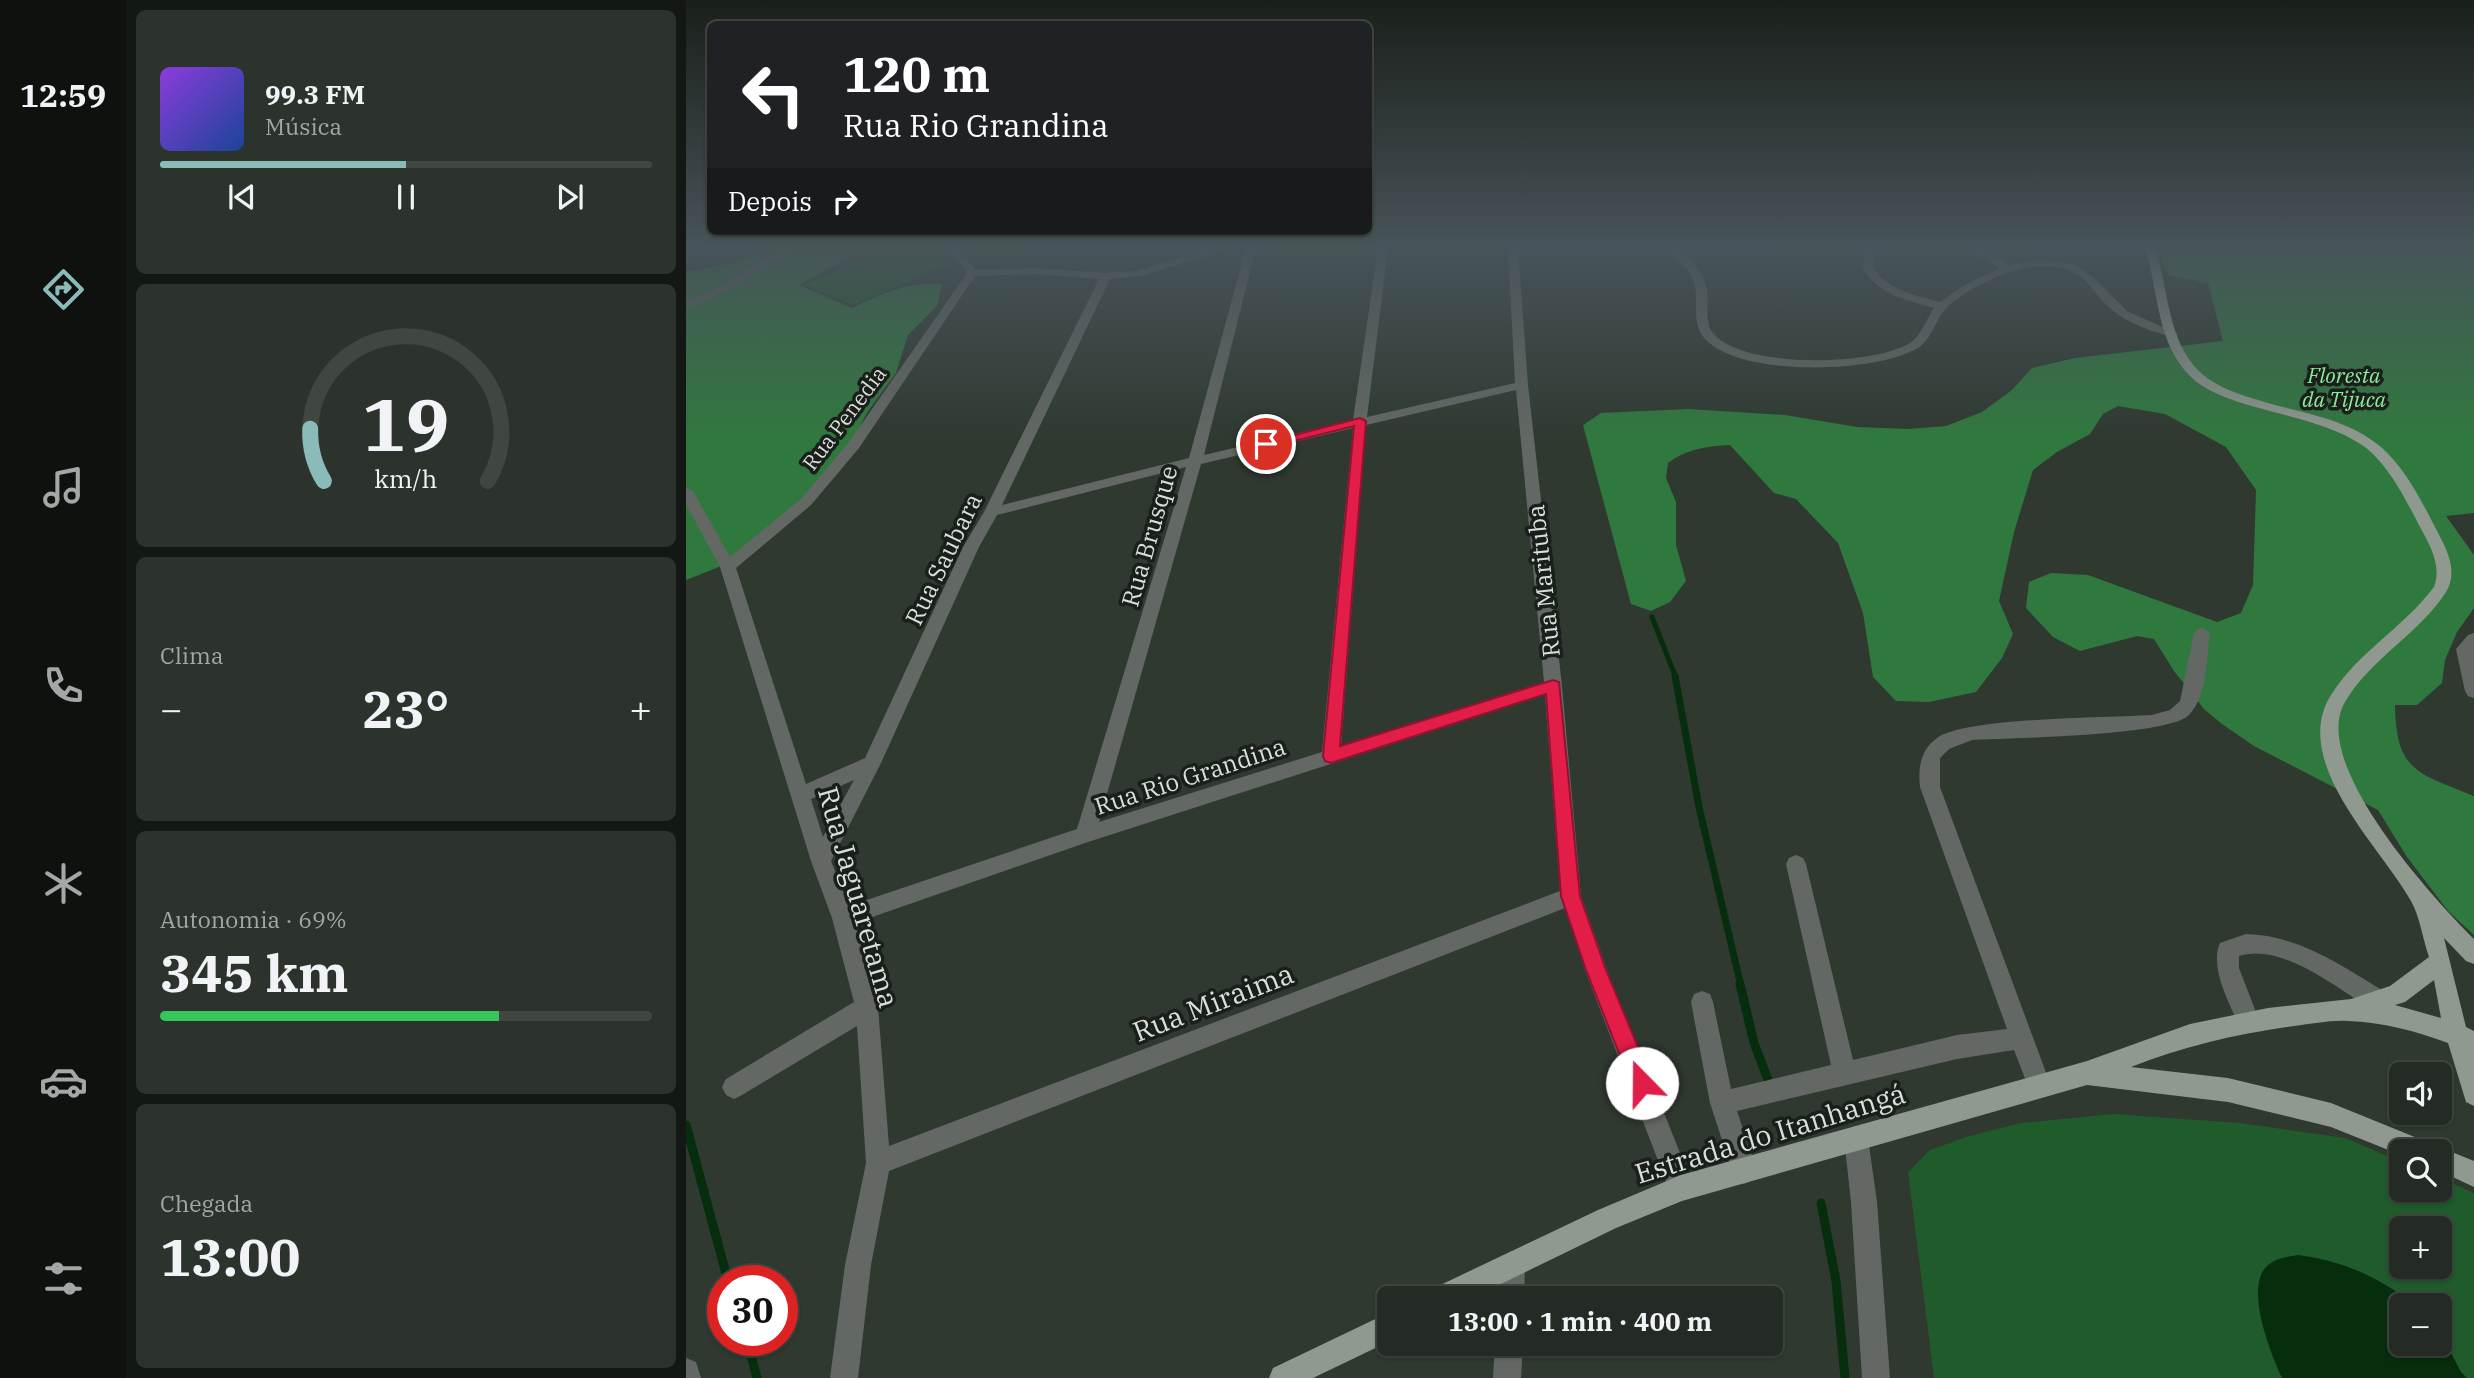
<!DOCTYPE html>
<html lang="pt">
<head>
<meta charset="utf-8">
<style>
  body { margin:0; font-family:"IBM Plex Serif",serif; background:#2b332c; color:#f1f3f6; height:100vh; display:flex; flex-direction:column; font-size:26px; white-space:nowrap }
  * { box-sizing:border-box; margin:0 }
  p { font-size:23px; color:#a3a7a6 }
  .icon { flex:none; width:38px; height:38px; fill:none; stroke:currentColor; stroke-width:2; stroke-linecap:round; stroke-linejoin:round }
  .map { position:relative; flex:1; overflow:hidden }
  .details { display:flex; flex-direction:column; gap:10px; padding:10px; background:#131814; width:560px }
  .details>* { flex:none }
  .top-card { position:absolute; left:21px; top:21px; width:665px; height:214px; border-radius:10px; box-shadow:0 2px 5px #0004,0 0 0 2px #404741; background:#202124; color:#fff; overflow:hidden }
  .tools { position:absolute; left:1703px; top:1062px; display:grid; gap:14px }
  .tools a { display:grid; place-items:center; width:63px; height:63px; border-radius:10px; background:#232b24; box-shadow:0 2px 5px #0004,0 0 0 2px #404741; font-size:35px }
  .speed { position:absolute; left:21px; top:1265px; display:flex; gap:14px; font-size:35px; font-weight:700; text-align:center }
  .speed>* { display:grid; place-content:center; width:91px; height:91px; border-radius:50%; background:#232b24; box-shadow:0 2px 5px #0004,0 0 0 2px #404741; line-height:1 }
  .speed .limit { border:10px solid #d22; background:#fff; color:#111 }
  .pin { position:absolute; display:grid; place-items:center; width:60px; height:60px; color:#fff; margin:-30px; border:4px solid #fff; border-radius:50%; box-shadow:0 2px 7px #0007 }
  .me { position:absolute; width:77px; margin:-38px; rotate:338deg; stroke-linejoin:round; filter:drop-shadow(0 0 5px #0008) }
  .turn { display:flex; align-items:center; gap:24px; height:147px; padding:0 21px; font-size:32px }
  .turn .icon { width:91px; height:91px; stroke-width:2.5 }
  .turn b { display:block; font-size:49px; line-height:60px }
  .then { display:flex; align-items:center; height:66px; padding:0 21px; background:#0003; gap:14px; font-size:26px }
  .big { font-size:52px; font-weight:700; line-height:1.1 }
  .details .tile { flex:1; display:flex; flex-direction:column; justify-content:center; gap:10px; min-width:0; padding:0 24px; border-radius:10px; background:#2b332c }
  .details .dial { align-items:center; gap:0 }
  .dial svg { height:182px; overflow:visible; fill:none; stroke:#404741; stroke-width:7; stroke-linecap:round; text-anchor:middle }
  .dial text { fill:#f1f3f6; stroke:none }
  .song { display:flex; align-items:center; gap:21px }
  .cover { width:84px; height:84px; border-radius:10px; background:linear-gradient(135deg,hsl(270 70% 55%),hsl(220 70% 35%)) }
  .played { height:7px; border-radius:4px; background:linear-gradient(90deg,#8bbbb9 50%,#404741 50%) }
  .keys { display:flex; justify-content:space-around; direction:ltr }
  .heat { display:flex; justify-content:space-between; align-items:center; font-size:38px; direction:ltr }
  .charge { height:10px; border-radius:5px; background:linear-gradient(90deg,#34c759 69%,#404741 0) }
  .trip { position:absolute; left:691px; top:1286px; width:406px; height:70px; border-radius:10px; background:#232b24; box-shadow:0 2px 5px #0004,0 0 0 2px #404741; font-weight:700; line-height:70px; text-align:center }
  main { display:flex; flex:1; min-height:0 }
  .tabs { display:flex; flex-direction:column; width:126px; justify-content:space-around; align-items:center; background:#0e110e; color:#a3a7a6 }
  .tabs .icon { width:49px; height:49px }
  .tabs .current { color:#8bbbb9 }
  .tabs b { font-size:32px; color:#f1f3f6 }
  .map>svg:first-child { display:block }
</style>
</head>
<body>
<main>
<nav class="tabs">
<b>12:59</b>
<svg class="icon current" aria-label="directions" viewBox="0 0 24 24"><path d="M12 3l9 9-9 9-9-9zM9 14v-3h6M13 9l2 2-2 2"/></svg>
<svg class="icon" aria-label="music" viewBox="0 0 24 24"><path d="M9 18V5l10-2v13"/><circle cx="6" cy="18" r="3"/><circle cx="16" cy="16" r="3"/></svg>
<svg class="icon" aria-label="phone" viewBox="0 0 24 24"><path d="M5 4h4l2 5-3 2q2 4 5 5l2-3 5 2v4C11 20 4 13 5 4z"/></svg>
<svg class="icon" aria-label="climate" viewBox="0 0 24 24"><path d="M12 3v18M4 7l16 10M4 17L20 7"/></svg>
<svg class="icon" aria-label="car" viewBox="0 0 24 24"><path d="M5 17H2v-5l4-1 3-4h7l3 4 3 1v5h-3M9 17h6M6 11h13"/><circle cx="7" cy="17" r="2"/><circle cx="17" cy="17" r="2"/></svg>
<svg class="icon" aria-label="filters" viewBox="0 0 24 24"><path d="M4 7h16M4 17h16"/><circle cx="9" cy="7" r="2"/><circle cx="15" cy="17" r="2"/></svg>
</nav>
<section class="details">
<div class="tile">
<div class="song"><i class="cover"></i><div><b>99.3 FM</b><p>Música</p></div></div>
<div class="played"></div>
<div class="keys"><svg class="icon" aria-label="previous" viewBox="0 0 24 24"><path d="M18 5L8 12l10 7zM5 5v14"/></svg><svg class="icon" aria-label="pause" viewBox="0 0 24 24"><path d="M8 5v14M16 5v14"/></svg><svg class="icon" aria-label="next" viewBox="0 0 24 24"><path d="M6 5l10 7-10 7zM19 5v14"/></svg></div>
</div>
<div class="tile dial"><svg viewBox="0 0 100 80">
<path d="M14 69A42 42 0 1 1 86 69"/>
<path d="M14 69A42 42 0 0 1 8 46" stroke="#8bbbb9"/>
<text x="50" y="56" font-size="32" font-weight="700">19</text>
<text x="50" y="72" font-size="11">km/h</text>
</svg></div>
<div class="tile"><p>Clima</p>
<div class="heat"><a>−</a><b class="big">23°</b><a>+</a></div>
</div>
<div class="tile"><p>Autonomia · 69%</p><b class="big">345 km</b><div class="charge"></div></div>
<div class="tile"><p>Chegada</p><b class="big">13:00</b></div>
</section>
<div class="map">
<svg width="1788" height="1378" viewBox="0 0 1788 1378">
  <rect width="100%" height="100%" fill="#2f3930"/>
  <g fill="#1f5b2b" fill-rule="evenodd">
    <path d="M203,248H239L262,264L168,305L118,285Z"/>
    <path d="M1427,1114L1554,1123L1659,1138L1715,1162V1190H1754V1178L1788,1193V1378H1248L1222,1172L1244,1150L1280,1137L1335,1123ZM1715,1228H1754V1267H1715ZM1715,1306H1754V1344H1715Z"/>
  </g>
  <g fill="#30793e">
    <path d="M80,248H181L113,285L166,308C198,293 219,282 256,284L251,306L222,335L210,373L182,411L157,459L63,555L0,580V272L48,263Z"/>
    <path d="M1479,248H1788V513L1760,516L1788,555V608L1771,632L1759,660L1756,683L1731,705H1709C1710,772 1732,773 1788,796V935L1763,912L1721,857L1692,810L1568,746L1536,724L1518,709L1488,671L1468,639L1451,636L1394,651L1367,637L1340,608L1343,582L1365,573L1402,575L1531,622L1555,613L1567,585L1570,490L1540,447L1479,414L1432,406L1417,414L1404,434L1371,452L1347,470L1328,532L1313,601L1327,634L1316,658L1290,692L1243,702L1210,701L1187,677L1177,613L1152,543L1110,499L1088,493L1044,445C1021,446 1000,449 982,463L980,478L990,502V545L1000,581L984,602L965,611L945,604L897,425L915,413L1002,409L1099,415L1171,427L1222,429L1260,426L1296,412L1326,390L1346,368L1389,358L1537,341L1522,283L1483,275L1475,258Z"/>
  </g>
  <path fill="#052d0e" d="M1612,1255C1658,1261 1692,1277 1729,1305L1715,1306V1344H1754V1332L1775,1372L1781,1378H1596C1585,1354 1558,1288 1581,1266C1590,1258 1601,1257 1612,1255Z"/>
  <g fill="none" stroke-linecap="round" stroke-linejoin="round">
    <path stroke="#052d0e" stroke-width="5" d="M966,617L990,678"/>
    <path stroke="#052d0e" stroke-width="7" d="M989,676L1013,807L1055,986"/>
    <g stroke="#052d0e" stroke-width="9">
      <path d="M1054,984L1068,1043L1084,1085"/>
      <path d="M0,1125L42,1281"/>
      <path d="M1135,1203L1150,1281L1159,1378"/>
      <path d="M61,1340L71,1378"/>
    </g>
    <g fill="#646864" fill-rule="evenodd">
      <path d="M96,248H108L44,290L0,308V301L36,286Z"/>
      <path d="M254,248C272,248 279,255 289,270L350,268L420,273L450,271L527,248H544L455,276L424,279L316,505L503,458L560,248H570L518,455L667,420L692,248H702L681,417L829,383L822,248H832L842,385L876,686L895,896L921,970L1008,1188L1004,1197L995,1201L986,1197L899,970L879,908L203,1171L185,1265L172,1378H144L159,1265L180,1163L171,1026L56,1095L48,1099L40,1095L36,1087L40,1079L168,1002L146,918L125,861L34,567L0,504V487L7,491L44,557L115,499L163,442L281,273L272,260ZM350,274L413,279L298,512L277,547L179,758L120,784L50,568L125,505L173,448L289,276ZM830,390L858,682L655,746L680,425ZM667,428L636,752L413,822L515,464ZM500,467L391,829L163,906L145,861L195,763L293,547L311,515ZM859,695L874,891L203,1146L192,1007L169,923L399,843ZM168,780L137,837L125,799Z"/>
      <path d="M979,248H991C1005,260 1018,272 1021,291C1023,304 1018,322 1027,333C1056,369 1187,366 1224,343C1236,335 1240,319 1248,308C1221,300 1192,295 1177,268L1178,248H1188V268C1201,291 1231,295 1254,302L1282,283L1314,268L1280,248H1293L1324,265L1354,259L1390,265L1407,277L1441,311L1492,334C1486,339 1481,336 1473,333C1454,327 1436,320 1422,306C1411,297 1404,283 1393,275C1382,268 1370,266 1357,266C1330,264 1275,290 1258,311C1248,323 1245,341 1230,349C1187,373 1057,377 1020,340C1003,322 1015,300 1007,279C1001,266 988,258 979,248Z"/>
      <path d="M1516,627L1524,633C1520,658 1522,695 1503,715C1483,736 1322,738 1286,740L1263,749L1254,758V787L1365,1086L1361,1094L1353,1098L1345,1094L1328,1050L1271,1059L1051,1111L1071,1171L1067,1180L1058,1184L1049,1180L1024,1103L1005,1002L1008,994L1016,991L1024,994L1027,1002L1045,1089L1145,1065L1100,864L1103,858L1110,855L1117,858L1120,864L1167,1060L1271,1035L1321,1029L1234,787C1232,769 1234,750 1251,738C1281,717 1422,718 1466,715L1484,710L1494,701L1508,633Z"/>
      <path d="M1788,633V698L1782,696L1779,691L1770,649L1782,635Z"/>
      <path d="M1560,934C1613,935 1657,967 1701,993L1704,1001L1701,1009L1693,1012L1685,1009C1651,988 1595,942 1553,956V968L1573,1020L1570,1028L1562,1031L1554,1028C1544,1004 1523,968 1534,943Z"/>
      <path d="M1170,1126L1179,1129L1182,1138L1191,1202L1204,1378H1176L1165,1202L1158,1138L1161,1129Z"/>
      <path d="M826,1252L835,1256L839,1265L838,1298H811L813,1265L817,1256Z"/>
      <path d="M809,1344H837L835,1378H807Z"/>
      <path d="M0,1358L10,1362L15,1378H0Z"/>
    </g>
    <g fill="#909990" fill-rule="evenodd">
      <path d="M1459,248H1469C1483,289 1481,341 1514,372C1532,389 1559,396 1582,403C1617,413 1657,419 1687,441C1715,460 1734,498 1749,527C1760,548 1773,570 1760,592C1733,634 1685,658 1659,702C1623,763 1746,897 1788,939V964L1780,961L1758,938L1780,1027L1788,1031V1106L1780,1102L1762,1043C1730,1031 1696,1022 1662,1021C1644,1020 1626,1024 1608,1026C1552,1034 1498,1046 1445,1067L1542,1078L1645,1103L1788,1161V1187L1754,1171V1152H1715V1155L1645,1127L1542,1102L1401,1085L996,1201L930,1228L786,1298H745L748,1288L912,1210L995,1175L1401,1061L1504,1024L1582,1008L1665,999L1704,986L1743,957C1737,940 1734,917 1725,901C1695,847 1603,762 1645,695C1672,652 1718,627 1748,587C1756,566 1744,545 1734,527C1720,500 1702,463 1676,445C1644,424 1603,417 1566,406C1545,400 1520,392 1504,376C1470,342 1473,292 1459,248ZM1748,980L1755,1018L1709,1005L1719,1002Z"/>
      <path d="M704,1312V1341L627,1378H583L587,1368Z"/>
    </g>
  </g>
  <linearGradient id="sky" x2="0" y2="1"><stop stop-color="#1a1f1a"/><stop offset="0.56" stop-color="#475459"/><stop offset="1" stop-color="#475459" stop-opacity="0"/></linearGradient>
  <rect width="1788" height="441" fill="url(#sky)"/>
  <path fill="#e11d48" stroke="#92132f" stroke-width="2" d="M674,418L680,421L654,746L867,680L873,682L894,896L920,970L967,1083L963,1091L956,1094L948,1091L900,970L875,896L860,694L645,763L639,761L637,756L668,426L580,448L574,444Z"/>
  <g text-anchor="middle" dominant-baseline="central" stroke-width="7" stroke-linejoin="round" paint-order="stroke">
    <g font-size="21" font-style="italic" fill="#8beb99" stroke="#1a1f1b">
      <text x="1658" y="375">Floresta<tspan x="1658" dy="24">da Tijuca</tspan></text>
    </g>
    <g font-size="21" fill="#d9dfd9" stroke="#1a1f1b">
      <text transform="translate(158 418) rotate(-53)">Rua Penedia</text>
    </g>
    <g font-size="24" fill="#d9dfd9" stroke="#1a1f1b">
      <text transform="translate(463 536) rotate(-74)">Rua Brusque</text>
      <text transform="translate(257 559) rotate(-64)">Rua Saubara</text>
      <text transform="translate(857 581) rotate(-96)">Rua Marituba</text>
      <text transform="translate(504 776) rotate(-18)">Rua Rio Grandina</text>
    </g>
    <g font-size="28" fill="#d9dfd9" stroke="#1a1f1b">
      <text transform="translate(173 897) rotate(74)">Rua Jaguaretama</text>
      <text transform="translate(527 1002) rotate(-21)">Rua Miraima</text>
      <text transform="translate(1084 1133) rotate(-17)">Estrada do Itanhangá</text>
    </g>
  </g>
</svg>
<div class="tools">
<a><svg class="icon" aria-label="sound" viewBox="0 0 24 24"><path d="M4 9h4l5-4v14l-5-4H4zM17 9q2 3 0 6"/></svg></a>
<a><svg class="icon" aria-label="search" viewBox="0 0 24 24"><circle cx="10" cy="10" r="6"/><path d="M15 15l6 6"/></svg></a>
<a>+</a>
<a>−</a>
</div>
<div class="speed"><div class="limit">30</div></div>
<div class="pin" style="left:580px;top:444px;background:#d93025"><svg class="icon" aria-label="arrive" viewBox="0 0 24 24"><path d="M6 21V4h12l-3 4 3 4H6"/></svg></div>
<svg class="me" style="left:956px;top:1083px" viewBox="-20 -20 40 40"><circle r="19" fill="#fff"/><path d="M0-13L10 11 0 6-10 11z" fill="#e11d48"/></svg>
<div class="trip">13:00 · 1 min · 400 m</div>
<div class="top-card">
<div class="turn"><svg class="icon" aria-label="left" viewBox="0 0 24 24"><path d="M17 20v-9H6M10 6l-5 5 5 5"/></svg><div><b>120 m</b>Rua Rio Grandina</div></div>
<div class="then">Depois<svg class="icon" aria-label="right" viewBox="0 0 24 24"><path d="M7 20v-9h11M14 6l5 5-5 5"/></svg></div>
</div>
</div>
</main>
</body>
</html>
